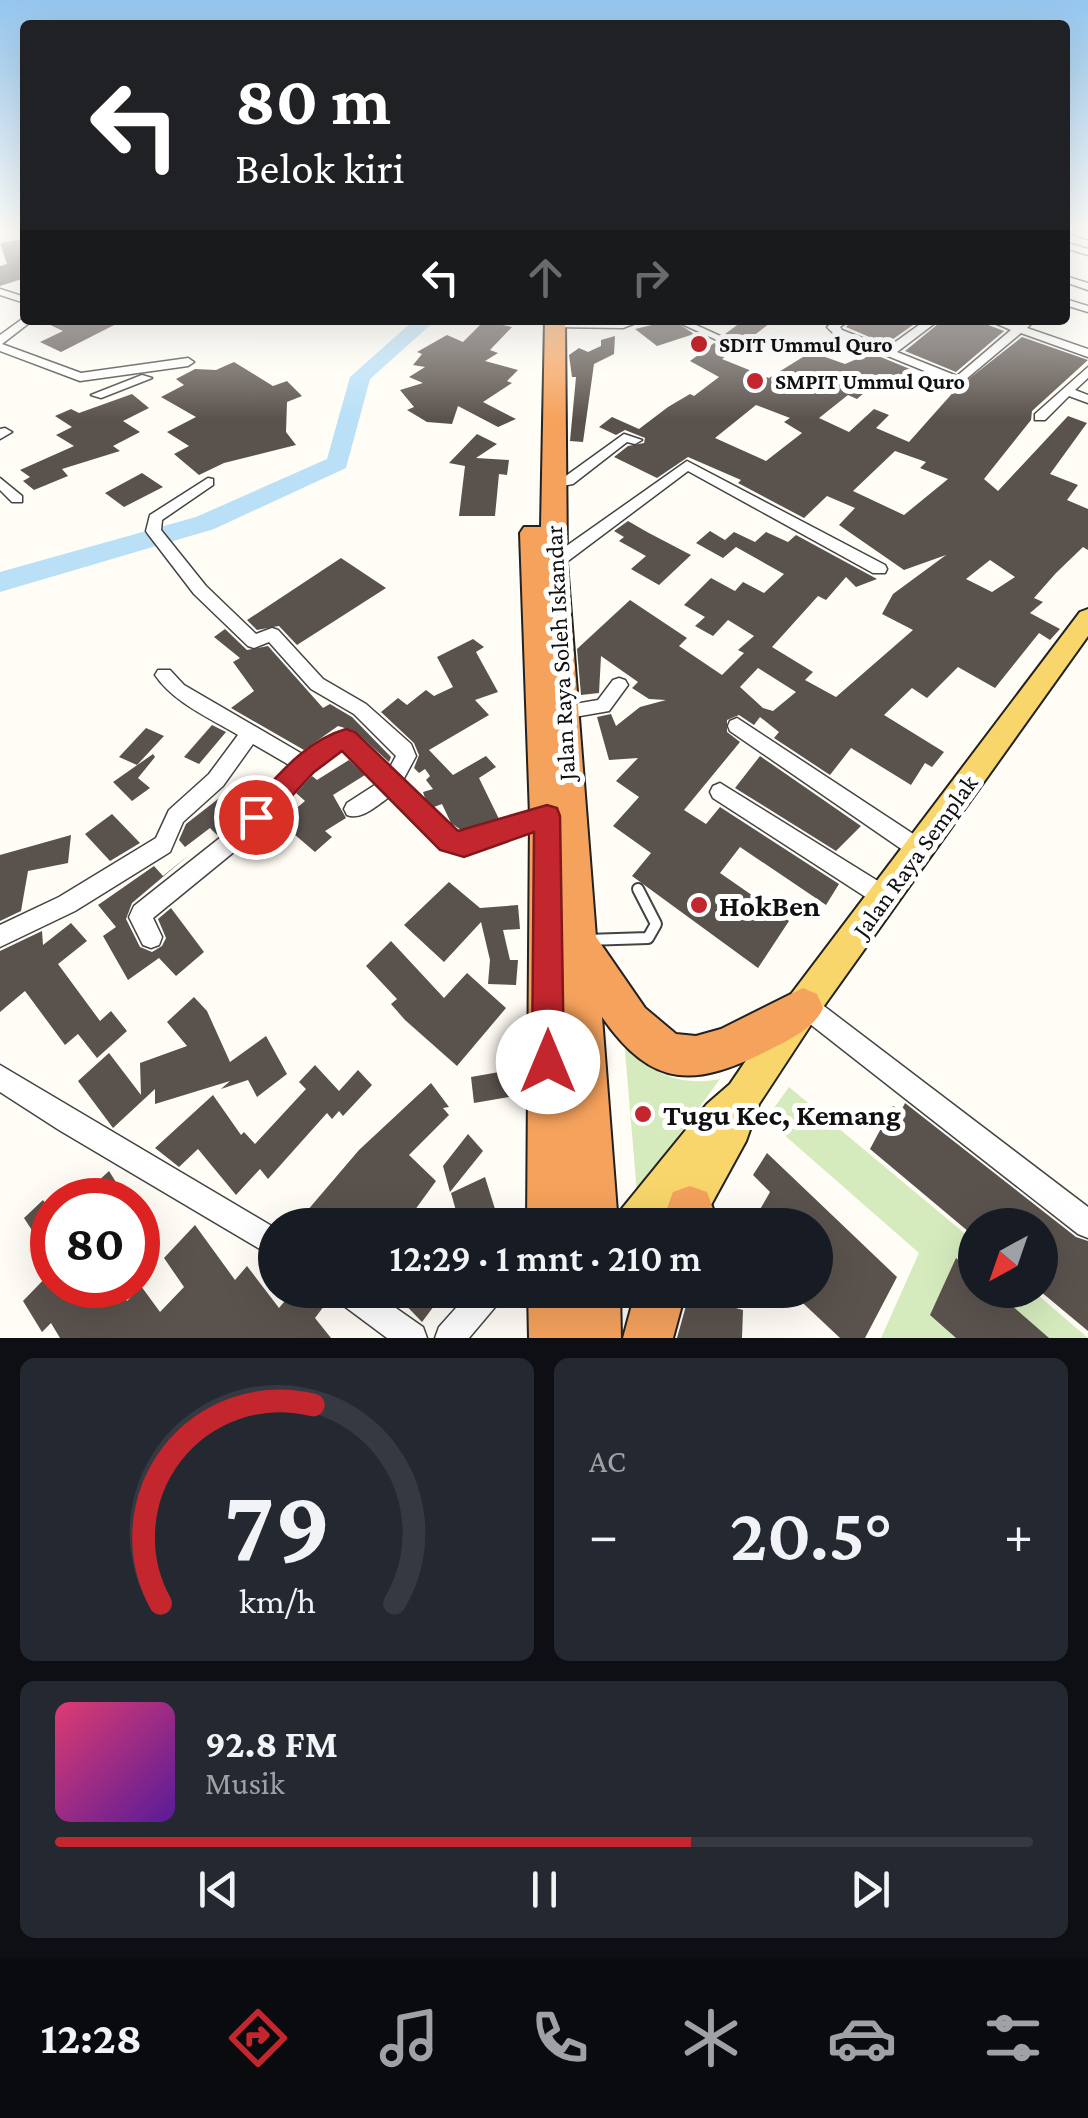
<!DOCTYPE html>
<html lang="id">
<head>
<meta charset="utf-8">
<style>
  body { margin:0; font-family:"Crimson Pro",serif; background:#242831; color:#f1f3f6; height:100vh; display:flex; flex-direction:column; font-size:38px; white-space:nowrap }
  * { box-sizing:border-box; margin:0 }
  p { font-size:32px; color:#9ea1a6 }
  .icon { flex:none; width:55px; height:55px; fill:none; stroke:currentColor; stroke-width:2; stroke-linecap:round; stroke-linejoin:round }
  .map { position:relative; height:1338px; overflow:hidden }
  .details { display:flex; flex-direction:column; gap:20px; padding:20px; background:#0d0f14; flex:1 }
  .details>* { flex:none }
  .top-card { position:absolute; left:20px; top:20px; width:1050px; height:305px; border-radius:10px; box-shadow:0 10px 40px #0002; background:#202124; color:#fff; overflow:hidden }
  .needle { width:65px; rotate:220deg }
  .tools { position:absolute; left:958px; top:1208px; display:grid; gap:20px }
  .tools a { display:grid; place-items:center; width:100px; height:100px; border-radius:50%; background:#171b24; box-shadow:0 10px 40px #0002; font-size:50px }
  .speed { position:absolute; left:30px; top:1178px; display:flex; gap:20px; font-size:50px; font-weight:700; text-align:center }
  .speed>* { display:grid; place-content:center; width:130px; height:130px; border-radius:50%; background:#171b24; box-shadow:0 10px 40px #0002; line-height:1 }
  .speed .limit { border:15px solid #d22; background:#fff; color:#111 }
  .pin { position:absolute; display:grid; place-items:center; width:85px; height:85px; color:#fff; margin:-42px; border:5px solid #fff; border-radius:50%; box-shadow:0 2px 10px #0007 }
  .me { position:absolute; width:110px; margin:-55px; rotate:0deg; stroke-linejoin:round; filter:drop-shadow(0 0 8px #0008) }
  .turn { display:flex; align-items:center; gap:35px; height:210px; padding:0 50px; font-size:45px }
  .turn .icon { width:130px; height:130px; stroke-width:2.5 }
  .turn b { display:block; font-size:70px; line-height:85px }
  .lanes { display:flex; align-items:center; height:95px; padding:0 50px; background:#0003; justify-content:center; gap:50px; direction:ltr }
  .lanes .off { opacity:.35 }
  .big { font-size:75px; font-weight:600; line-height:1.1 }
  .details .widget { flex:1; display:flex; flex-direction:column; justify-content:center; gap:15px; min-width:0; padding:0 35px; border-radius:15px; background:#242831 }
  .details .dial { align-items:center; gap:0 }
  .dial svg { height:260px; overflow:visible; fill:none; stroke:#363941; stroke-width:7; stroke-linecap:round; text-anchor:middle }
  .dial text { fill:#f1f3f6; stroke:none }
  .song { display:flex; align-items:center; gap:30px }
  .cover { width:120px; height:120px; border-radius:15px; background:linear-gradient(135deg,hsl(340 70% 55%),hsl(270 70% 35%)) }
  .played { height:10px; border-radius:5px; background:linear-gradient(90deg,#c4262e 65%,#363941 65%) }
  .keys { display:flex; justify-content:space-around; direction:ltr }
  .heat { display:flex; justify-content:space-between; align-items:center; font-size:55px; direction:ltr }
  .details .tiles { flex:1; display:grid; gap:20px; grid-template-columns:1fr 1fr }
  .widget:last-child { grid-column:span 2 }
  .trip { position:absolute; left:258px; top:1208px; width:575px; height:100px; border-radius:50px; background:#171b24; box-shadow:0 10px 40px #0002; font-weight:600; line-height:100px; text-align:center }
  .dock { display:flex; height:160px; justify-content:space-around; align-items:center; background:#090b0e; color:#9ea1a6 }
  .dock .icon { width:70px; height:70px }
  .dock .active { color:#c4262e }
  .dock b { font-size:45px; color:#f1f3f6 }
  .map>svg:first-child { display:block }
</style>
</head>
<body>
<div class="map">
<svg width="1088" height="1338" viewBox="0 0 1088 1338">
  <rect width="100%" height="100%" fill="#fffdf5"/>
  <g fill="#d5ebbd">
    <path d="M624,1039C646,1073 679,1087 720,1079L637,1193Z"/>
    <path d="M789,1087L975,1242V1290H1032L1088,1338H881L919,1253L766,1119Z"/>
  </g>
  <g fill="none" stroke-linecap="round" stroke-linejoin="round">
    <path fill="#b9e0f7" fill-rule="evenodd" d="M414,320H436L370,379L346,468L214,529L0,592V572L196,517L327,459L350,377Z"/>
  </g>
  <g fill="#5a524d" fill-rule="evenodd">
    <path d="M25,239V278L0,286V266L7,264L0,243Z"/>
    <path d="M40,320H124L61,352L40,342L63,331Z"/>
    <path d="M673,320L694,334L657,346L635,329Z"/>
    <path d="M744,320H774L744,343L725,334Z"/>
    <path d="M853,320H920L886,344L846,327Z"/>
    <path d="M943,320H975L1004,331L956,372L905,351Z"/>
    <path d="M484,321L512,327L490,350L498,353L485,361L518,370L507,381L512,383L483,402L516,419L498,427L458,406L452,424L427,422L407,410L414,407L400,390L423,383L409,377L425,367L413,365L422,354L417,352L447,335L463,342Z"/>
    <path d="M615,336L614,354L594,364L583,442L570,441L576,377H572L569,355L579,348L588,352L601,346V340Z"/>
    <path d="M1022,337L1088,360L1032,411L1031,420L984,479L998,491L1068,416L1087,423L1050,474L1078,485L1067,500L1088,509V550L1083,547L1056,573L1034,598L1043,602L1030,613L1060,629L1050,640L1039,633L995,688L958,667L927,698L912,688L884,715L944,752L932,767L925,763L911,785L851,748L830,775L774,738L779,732L760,717L754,725L739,715L727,720V732L740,742L684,810L706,824L720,807L839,884L826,905L740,847L720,873L789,921L758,968L632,876L651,853L613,826L639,797L616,781L638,758L609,760L597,717L611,714L616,726L640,707L666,700L649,699L632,688L638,682L601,656L599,693L581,695L577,649L630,600L687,638L679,646L722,675L744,653L738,650L754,636L728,620L713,636L695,626L705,617L684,605L711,578L735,591L743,582L764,593L784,574L736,547L723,558L696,543L710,531L725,540L734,532L755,542L766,532L788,542L796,535L877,579L856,587L846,577L826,600L818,596L772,647L813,672L805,680L836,697L913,630L882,614L893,594L946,555L904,570L839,525L855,508L827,496L804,518L738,483L741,480L688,457L657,478L614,457L628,446L644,443L645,438L625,430L616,435L599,427L612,417L639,429L668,407L690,394L694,396L719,377L690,361L714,343L733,351L722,359L769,378L811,352L845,364L871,353L910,369L893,380L884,376L857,399L848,395L819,418L849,432L874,409L889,415L876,428L909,442L957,388ZM756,405L790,418L784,422L802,433L766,461L715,438ZM895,451L926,462L920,468L948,479L904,515L853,491ZM990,560L1015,577L992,592L966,579ZM758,668L796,692L773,711L763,708L740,687Z"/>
    <path d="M234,362L273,386L287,381L302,396L287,402L286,432L296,445L224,463L199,475L174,454L189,446L167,432L196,417L161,397L184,385L176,379L195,369L216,370Z"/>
    <path d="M132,394L149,408L123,421L140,432L113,446L120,451L62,469L68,476L34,490L23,481L30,477L20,470L74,446L56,435L72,427L55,416L71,409L79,413Z"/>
    <path d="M477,434L497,444L476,458L509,460L507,475L499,474L495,516H459L465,466L449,463Z"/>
    <path d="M142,473L163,487L124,507L105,493Z"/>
    <path d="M628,521L647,532L691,555L659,585L631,569L646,556L619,541L624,537L614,531Z"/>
    <path d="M341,558L386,588L297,645L279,626L257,630L247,620Z"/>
    <path d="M225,629L247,650L268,646L323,708L330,704L352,717L391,757L389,762L355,731L338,726L304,750L231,708L254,691L233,662L240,658L214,637Z"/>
    <path d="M473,639L484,647L476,652L498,692L475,700L489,715L429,750L453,775L486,756L496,767L479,778L499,819L464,832L451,823L442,804L434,807L425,798L423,792L433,789L426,780L430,776L425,769L419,773L414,768L419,755L414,743L381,712L398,698L407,705L426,690L434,696L453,687L437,657Z"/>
    <path d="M212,725L226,732L199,764L184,757Z"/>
    <path d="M146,728L164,736L137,765L119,757Z"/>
    <path d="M153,754L155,757L138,778L150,788L132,801L113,782Z"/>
    <path d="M760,756L861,826L836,851L735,788Z"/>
    <path d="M349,760L365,775L333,795L346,818L325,831L332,837L315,852L280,822L305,801L296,793L312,776L317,780Z"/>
    <path d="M218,799L236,816L217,835L210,828L185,847L179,840L186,824Z"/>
    <path d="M112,814L140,843L110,861L85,834Z"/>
    <path d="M71,835L68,863L28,871L21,911L0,921V855Z"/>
    <path d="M190,854L132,903L126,919L140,947L152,952L162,946L166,938L158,919L171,908L204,952L176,976L159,958L128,980L103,936L116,927L98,905L154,866L163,876Z"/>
    <path d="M449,882L480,908L518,905L520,929L503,930L510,960H518L516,985L488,984L490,960L481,922L444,962L404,925Z"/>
    <path d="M71,923L87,941L58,964L100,1021L111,1011L127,1031L97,1058L78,1034L65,1045L25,991L0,1012V951L42,931L43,945Z"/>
    <path d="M391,941L444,998L467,973L506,1008L457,1066L405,1020L391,1004L397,999L366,966Z"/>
    <path d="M194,997L207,1011L230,1062L266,1036L287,1074L257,1097L248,1080L221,1089L230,1081L155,1104V1089L113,1128L78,1081L109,1053L141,1095L140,1063L187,1046L167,1022Z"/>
    <path d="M315,1065L339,1091L358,1070L372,1085L343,1116L339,1111L332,1119L327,1113L268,1179L260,1169L236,1195L198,1149L179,1167L155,1148L213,1095L241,1135L244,1132L255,1144L306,1089L299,1082Z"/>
    <path d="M505,1071L509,1097L474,1103L471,1077Z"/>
    <path d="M431,1083L449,1107L443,1108L449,1115L409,1155L436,1181L404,1225H295L359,1150Z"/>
    <path d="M905,1103L1076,1237L1088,1241V1331L1040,1291V1225H975V1237L870,1149L893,1106L901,1111Z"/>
    <path d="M468,1134L483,1151L450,1192L443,1166Z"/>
    <path d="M767,1153L897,1277L865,1338H840L789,1290H815V1225H751L770,1192L753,1175Z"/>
    <path d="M109,1171L119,1187L106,1200H78Z"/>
    <path d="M485,1177L500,1225H460L451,1193Z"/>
    <path d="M43,1200L52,1214V1246L44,1232L37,1238L24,1218Z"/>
    <path d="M195,1225L235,1280L247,1266L279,1308L294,1290H311L324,1306L315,1318L331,1338H60L51,1323L42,1332L23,1301L52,1271V1285H116L127,1301L141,1286L160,1312L184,1287L164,1258Z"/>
    <path d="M956,1258L975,1274V1290H994L1049,1338H956L930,1315Z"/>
    <path d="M391,1290H446L422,1322Z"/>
    <path d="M689,1295L743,1310L742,1338H677Z"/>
  </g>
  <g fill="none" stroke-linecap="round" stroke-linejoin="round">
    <defs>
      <path id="lane-far1" d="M679,320L747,351"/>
      <path id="lane" d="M586,940L648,938L656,924L638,889"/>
      <g id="street">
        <path d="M1068,231L1088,233V239L1069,233Z"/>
        <path d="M1065,242L1088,249V255L1065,248Z"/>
        <path d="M1065,276L1088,283V290L1065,282Z"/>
        <path d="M0,289L25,297V303L0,295Z"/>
        <path d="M1065,299L1088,306V312L1065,305Z"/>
        <path d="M25,317V320H33L2,344L81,373L188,358L194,362L188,366L80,381L0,351V335Z"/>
        <path d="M626,320H643L623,328L553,327L547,324L553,321Z"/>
        <path d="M836,320H849L840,327L842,330L887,348L926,320H939L897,352L957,376L1011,330L988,320H1005L1017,324L1022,320H1035L1027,328L1088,349V357L1021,333L959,385L834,334L827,327Z"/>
        <path d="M1088,367V378L1075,390L1088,395V403L1069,396L1045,420H1035V414Z"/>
        <path d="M142,375L152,378L101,398L91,395Z"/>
        <path d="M5,428L12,432L0,439V429Z"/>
        <path d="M624,434L642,440L635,444L627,442L573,484L546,489V483L563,478Z"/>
        <path d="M687,461L885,565L887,569L885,573H873L688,471L560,567H548L546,563L548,559Z"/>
        <path d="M0,478L22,496V502H12L0,490Z"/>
        <path d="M208,478L213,479V485L162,520L161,530L206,586L256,634L272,628L278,630L323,679L366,704L411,744L416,756L402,782L456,833L464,836L547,807L554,810L557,816L554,822L464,854L443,848L391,796C378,804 362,821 347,815L344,809L347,803L378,783L343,749L338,750L312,771L235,851L153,918L162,937L159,945L151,948L143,945L129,917L134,906L221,837L291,766L253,744L223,786L183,822L170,852L75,911L0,947V925L59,897L156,838L169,810L209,774L238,735C210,718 174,703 155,675L158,670H170L184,685L304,755C319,743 334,729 354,735L389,769L396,756L354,714L311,689L269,642L254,648L248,646L194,594L148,534L146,531L150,515Z"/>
        <path d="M619,678L625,680L628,685L609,711L563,719L557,717L554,712L557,707L598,700L613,680Z"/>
        <path d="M737,718L927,843L930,850L927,857L920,859L913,857L730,731L728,726L730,721Z"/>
        <path d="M720,783L894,891L897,898L894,905L886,908L878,905L713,798L710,792L713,786Z"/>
        <path d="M804,993L812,997L1088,1207V1238L1078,1234L796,1013L792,1005L796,997Z"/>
        <path d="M0,1065L275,1228V1258L59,1130L0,1092Z"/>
        <path d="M332,1290H370L423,1327L427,1338H387L336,1300Z"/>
        <path d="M472,1290H505L501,1300L469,1338H435L439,1327Z"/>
      </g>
      <path id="primary" d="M1088,609V636L816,1017L759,1104L746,1141L700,1225H614L620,1211L707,1104L730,1084L792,993L1080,612Z"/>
      <g id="highway">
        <path d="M545,320H565L567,563L596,937L645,1008L676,1034L696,1036L721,1029L803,988L817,994L823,1008C814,1029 790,1039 769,1050C695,1087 653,1090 602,1017L618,1225H527L530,816L520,533L524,527H541Z"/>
        <path d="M690,1186L707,1192L713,1209L709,1225H661L673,1192Z"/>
        <path d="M528,1290H620L621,1338H529Z"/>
        <path d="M636,1290H686L673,1338H623Z"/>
      </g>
    </defs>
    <use href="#lane-far1" stroke="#444" stroke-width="8"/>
    <use href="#lane" stroke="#444" stroke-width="14"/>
    <use href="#street" stroke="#444" stroke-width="3"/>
    <use href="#primary" stroke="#222" stroke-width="4"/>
    <use href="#highway" stroke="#222" stroke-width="4"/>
    <use href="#lane-far1" stroke="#fff" stroke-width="5"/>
    <use href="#lane" stroke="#fff" stroke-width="10"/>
    <use href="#street" fill="#fff" fill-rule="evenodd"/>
    <use href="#primary" fill="#f9d66b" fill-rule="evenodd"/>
    <use href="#highway" fill="#f5a25d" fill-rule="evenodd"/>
  </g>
  <linearGradient id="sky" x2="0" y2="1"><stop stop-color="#95c6ee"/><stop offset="0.55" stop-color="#fffefa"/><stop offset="1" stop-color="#fffefa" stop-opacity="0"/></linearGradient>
  <rect width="1088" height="419" fill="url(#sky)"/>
  <path fill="#c4262e" stroke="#7f191e" stroke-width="2.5" d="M346,729L355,732L458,831L547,805L557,808L560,816L564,1062L559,1074L548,1078L536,1074L532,1062L534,832L464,857L440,850L342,751L314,772L265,825H247L243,817L247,809C276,778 304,741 346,729Z"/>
  <g fill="#c4262e" stroke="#fff" stroke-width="4">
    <circle cx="699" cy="344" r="10"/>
    <circle cx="755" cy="381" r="10"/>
    <circle cx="699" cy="905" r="10"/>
    <circle cx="643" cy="1114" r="10"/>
  </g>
  <g text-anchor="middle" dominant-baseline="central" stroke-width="10" stroke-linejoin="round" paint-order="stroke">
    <g font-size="22" font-weight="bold" fill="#111" stroke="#fff" text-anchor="start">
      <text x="719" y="344">SDIT Ummul Quro</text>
      <text x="775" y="381">SMPIT Ummul Quro</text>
    </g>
    <g font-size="25" fill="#111" stroke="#fff">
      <text transform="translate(560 653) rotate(-93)">Jalan Raya Soleh Iskandar</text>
      <text transform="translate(915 856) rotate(-54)">Jalan Raya Semplak</text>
    </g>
    <g font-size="30" font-weight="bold" fill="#111" stroke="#fff" text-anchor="start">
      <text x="719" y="905">HokBen</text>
      <text x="663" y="1114">Tugu Kec, Kemang</text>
    </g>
  </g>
</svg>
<div class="tools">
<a><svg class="needle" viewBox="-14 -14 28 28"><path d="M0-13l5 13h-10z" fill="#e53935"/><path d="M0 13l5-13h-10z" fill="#9ea1a6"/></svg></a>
</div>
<div class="speed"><div class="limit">80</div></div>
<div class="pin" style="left:256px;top:817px;background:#d93025"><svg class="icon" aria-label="arrive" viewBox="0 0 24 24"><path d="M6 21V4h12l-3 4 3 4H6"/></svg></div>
<svg class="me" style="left:548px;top:1062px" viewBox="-20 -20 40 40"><circle r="19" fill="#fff"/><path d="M0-13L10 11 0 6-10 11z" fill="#c4262e"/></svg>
<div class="trip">12:29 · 1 mnt · 210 m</div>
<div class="top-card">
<div class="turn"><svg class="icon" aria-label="left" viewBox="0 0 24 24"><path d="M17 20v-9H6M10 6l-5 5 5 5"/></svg><div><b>80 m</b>Belok kiri</div></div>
<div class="lanes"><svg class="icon" aria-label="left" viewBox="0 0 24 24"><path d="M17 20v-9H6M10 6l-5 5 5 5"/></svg><svg class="icon off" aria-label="ahead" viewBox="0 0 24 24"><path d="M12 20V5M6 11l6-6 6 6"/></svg><svg class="icon off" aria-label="right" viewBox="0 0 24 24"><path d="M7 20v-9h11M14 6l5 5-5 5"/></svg></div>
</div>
</div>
<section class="details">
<div class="tiles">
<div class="widget dial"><svg viewBox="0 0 100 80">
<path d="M14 69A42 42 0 1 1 86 69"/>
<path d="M14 69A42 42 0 0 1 61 8" stroke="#c4262e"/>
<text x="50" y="56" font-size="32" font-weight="700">79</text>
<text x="50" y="72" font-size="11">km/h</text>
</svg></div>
<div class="widget"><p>AC</p>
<div class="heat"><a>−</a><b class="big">20.5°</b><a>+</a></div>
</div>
<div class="widget">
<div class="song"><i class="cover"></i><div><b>92.8 FM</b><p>Musik</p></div></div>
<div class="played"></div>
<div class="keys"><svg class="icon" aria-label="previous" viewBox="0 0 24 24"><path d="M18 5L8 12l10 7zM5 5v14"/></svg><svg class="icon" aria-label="pause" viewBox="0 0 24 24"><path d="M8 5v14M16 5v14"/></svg><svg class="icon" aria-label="next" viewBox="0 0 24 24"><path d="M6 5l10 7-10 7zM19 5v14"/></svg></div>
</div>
</div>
</section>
<nav class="dock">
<b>12:28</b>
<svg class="icon active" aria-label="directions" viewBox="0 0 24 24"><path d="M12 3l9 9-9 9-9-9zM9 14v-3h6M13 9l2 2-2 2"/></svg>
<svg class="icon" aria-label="music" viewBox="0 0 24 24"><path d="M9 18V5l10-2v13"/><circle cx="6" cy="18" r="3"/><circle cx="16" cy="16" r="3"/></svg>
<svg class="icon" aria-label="phone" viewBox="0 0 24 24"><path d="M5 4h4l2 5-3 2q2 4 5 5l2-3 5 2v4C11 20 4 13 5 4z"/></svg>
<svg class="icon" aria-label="climate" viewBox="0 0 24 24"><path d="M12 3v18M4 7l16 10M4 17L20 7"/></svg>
<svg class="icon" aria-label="car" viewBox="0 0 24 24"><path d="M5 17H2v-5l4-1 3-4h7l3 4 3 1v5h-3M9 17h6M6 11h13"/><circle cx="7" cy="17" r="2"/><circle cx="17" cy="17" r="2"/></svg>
<svg class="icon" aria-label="filters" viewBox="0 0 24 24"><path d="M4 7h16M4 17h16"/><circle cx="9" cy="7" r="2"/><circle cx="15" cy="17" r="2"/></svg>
</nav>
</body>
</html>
